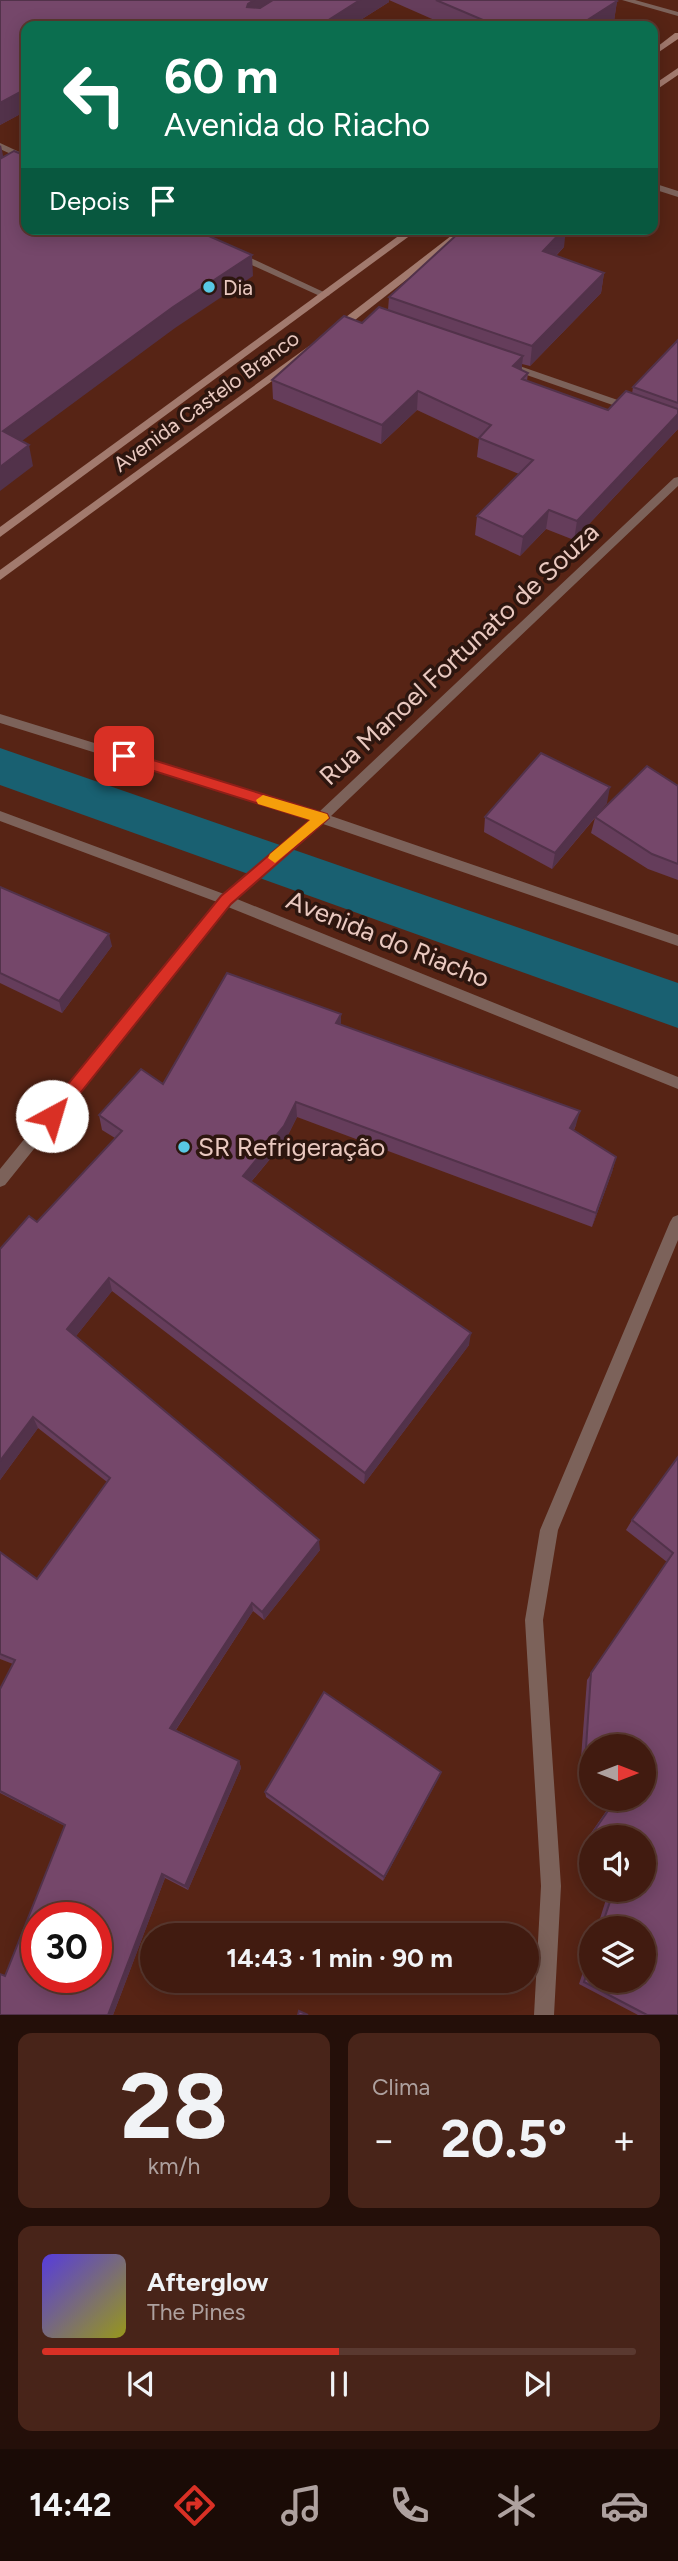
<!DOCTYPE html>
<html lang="pt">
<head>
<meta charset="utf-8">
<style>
  body { margin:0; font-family:Figtree,sans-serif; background:#482419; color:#f1f3f6; height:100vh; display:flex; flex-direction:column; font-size:26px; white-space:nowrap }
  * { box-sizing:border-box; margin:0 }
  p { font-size:23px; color:#aea19f }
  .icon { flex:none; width:38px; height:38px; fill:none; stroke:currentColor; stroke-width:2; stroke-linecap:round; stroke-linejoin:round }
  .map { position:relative; height:2015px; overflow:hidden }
  .sheet { display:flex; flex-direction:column; gap:18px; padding:18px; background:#240f09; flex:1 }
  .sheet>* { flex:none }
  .guide { position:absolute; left:21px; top:21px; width:637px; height:214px; border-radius:14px; box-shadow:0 4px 18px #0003,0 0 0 2px #5a3930; background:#0b6e4f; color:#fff; overflow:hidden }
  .needle { width:46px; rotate:90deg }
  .controls { position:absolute; left:579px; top:1734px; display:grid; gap:14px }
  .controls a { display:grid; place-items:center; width:77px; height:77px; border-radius:50%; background:#411b10; box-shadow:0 4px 18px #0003,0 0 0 2px #5a3930; font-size:35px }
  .speed { position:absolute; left:21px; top:1902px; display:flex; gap:14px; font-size:35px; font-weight:700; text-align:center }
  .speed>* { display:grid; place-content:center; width:91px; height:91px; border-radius:50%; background:#411b10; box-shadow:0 4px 18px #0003,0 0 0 2px #5a3930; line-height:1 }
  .speed .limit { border:10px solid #d22; background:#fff; color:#111 }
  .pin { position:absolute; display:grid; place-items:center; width:60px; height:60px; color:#fff; margin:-30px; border-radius:14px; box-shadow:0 4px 10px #0006 }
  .me { position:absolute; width:77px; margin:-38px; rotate:39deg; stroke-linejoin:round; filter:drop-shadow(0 0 5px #0008) }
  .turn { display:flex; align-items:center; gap:24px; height:147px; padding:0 28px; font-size:32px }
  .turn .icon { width:91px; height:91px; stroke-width:2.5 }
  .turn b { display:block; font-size:49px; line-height:60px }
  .then { display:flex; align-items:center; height:66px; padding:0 28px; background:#0003; gap:14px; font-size:26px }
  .big { font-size:52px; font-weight:700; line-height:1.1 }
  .sheet .tile { flex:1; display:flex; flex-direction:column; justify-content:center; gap:10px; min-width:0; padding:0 24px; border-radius:14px; background:#482419 }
  .sheet .dial { align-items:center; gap:0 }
  .dial b { font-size:91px; line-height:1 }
  .song { display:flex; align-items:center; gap:21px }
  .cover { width:84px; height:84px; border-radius:10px; background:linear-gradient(135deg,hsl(250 70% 55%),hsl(60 70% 35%)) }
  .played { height:7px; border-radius:4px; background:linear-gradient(90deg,#d93025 50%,#5a3930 50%) }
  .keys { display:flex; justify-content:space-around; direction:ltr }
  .heat { display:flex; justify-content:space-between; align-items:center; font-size:38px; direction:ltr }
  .sheet .tiles { flex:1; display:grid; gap:18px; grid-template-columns:1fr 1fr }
  .tile:last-child { grid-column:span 2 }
  .trip { position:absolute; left:140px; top:1923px; width:399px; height:70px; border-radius:35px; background:#411b10; box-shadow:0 4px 18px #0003,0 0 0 2px #5a3930; font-weight:700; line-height:70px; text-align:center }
  .dock { display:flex; height:112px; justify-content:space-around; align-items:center; background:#1a0b06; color:#aea19f }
  .dock .icon { width:49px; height:49px }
  .dock .selected { color:#d93025 }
  .dock b { font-size:32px; color:#f1f3f6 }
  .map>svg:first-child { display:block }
</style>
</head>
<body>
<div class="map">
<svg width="678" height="2015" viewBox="0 0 678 2015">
  <rect width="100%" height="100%" fill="#572415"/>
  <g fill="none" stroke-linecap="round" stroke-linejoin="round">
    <path fill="#196071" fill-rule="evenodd" d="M0,748L678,983V1028L0,785Z"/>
    <g fill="#7c625a" fill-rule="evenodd">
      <path d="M622,0H635L678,12V16Z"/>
      <path d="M0,143L26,155V161L0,149Z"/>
      <path d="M653,183L678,191V197L653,189Z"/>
      <path d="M234,253H240L330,295L322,297L234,257Z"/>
      <path d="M505,361L635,406L636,408L635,410H627L501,366L500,364Z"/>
      <path d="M678,477V486L331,816L678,935V946L323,824L237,899L678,1077V1089L228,907L5,1185L0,1187V1169L217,902L0,821V811L224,894L311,820L0,723V714L319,812L674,478Z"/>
      <path d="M678,1215V1240L558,1530L543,1620L561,1886L554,2015H534L541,1886L525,1620L540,1530L670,1222L673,1217Z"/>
    </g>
    <g fill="#a27a6e" fill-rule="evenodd">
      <path d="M675,33H678V39L653,56V50Z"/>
      <path d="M678,68V75L653,92V85Z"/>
      <path d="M408,229H419L0,537V527Z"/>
      <path d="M460,229H471L341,331H333V327Z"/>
      <path d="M309,346L313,347V351L0,580V570Z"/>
    </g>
  </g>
  <g fill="#653d5b">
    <path d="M0,0H615L617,1L614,21L606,26H448L389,0V2L351,26H26V111L0,125Z"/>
    <path d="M564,247L556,256L604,273L601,293L530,366L522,364V370L528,373L527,381L608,410L632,394L633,387L678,340V429L574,540L546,529L520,556L475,535L477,516L519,474L477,457L479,439L417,410L381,444L273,399L272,380L362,323L388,310L389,297Z"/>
    <path d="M678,786V880L648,869L591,833L595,818L552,869L484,832L485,817L607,803L596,816Z"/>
    <path d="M0,887L112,946L62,1013L0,983Z"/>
    <path d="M341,1014V1025L576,1125L574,1130L616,1157L612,1172L592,1227L297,1117L285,1141L251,1182L469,1345L364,1484L112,1291L76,1336L320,1550L264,1620L253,1611L176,1730L239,1761L241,1768L188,1890L165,1878L113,2015H0V1974L5,1976L65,1826L0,1793V1689L13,1664L0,1659V1552L37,1579L107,1482L38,1428L0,1480V1249L37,1222L115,1138L102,1130L99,1115L163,1084Z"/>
    <path d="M678,1457V2015H638L579,1984L592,1945V1981L644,1928H597L609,1890H644V1838H592L589,1836L609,1807L598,1799H644L592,1746V1793L579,1784L587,1680L667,1562L626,1530L632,1520Z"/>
    <path d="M441,1772L439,1777L383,1881L266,1797L265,1792Z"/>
  </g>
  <g fill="#52324a">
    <path d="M254,0H287L249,24L248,4Z"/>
    <path d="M360,0H389V2L351,26H319Z"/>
    <path d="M617,1L614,21L606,26H578Z"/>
    <path d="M26,89V111L0,125V103Z"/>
    <path d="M1,145L5,166L0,170V146Z"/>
    <path d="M564,229H566L564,247L540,272L543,251Z"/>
    <path d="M252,255L253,276L175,328L7,452L3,431L173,307Z"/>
    <path d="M604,273L601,293L530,366L532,346Z"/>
    <path d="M523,356L521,375L513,366Z"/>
    <path d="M418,391L417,410L381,444L382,425Z"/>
    <path d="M678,414V429L574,540L577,521Z"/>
    <path d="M29,445L33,466L0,491V467Z"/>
    <path d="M549,510L546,529L520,556L523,537Z"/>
    <path d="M610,787L607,803L552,869L555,853Z"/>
    <path d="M109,934L112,946L62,1013L59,1001Z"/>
    <path d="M341,1014V1029L336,1023Z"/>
    <path d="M296,1102L297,1117L285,1141L244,1190L243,1176Z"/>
    <path d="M580,1111L576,1125L567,1143L570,1128Z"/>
    <path d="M616,1157L612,1172L592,1227L596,1213Z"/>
    <path d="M109,1278L112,1291L72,1341L67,1329Z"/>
    <path d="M471,1333L469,1345L364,1484L365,1473Z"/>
    <path d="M33,1417L38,1428L0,1480V1461Z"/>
    <path d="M319,1540L320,1550L264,1620L262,1612Z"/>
    <path d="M252,1603L253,1611L173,1734L170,1728Z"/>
    <path d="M239,1761L241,1768L188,1890L185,1886Z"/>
    <path d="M441,1772L439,1777L383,1881L384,1877Z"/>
    <path d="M162,1874L165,1878L113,2015H108Z"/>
  </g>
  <g fill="#75476a" stroke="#52324a" stroke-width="2" fill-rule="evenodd">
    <path d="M0,0H254L248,4L247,7L260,8L273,0H360L319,26H26V89L0,103Z"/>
    <path d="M436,0H615L617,1L578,26H497Z"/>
    <path d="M14,151L26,156V229H193L252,255L173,307L3,431L29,445L0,467V159Z"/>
    <path d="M463,229H564L543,251L604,273L532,346L389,297Z"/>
    <path d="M379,307L523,356L513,366L528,373L522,379L608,410L626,391L678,409V414L577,521L549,510L523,537L477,516L533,460L479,438L491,425L418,391L382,425L272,380L344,316L362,323Z"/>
    <path d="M678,340V403L633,387Z"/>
    <path d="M541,753L610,787L555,853L485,817Z"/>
    <path d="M647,766L678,786V864L652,854L595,817Z"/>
    <path d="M0,887L109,934L59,1001L0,973Z"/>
    <path d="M227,973L341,1014L336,1023L580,1111L570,1128L616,1157L596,1213L296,1102L284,1126L243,1176L471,1333L365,1473L109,1278L67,1329L319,1540L262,1612L252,1603L170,1728L239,1761L185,1886L162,1874L108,2015H0V1974L5,1976L65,1825L0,1791V1689L15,1660L0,1654V1552L37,1579L110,1478L33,1417L0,1461V1249L29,1216L37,1222L122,1131L99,1115L141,1069L163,1084ZM37,1918H96V1978H37Z"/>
    <path d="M678,1457V2015H647L584,1982L592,1959V1981H644V1928H601L614,1890H644V1838H602L594,1831L614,1802L611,1799H644V1746H592V1784L584,1778L591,1673L673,1553L632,1520Z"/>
    <path d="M324,1692L441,1772L384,1877L265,1792Z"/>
    <path d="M299,2011L308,2015H298Z"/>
  </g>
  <path fill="#d93025" stroke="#8d1f18" stroke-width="2" d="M124,751L327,814L329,818L231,904L58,1121H46V1111L221,896L310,820L119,760V753Z"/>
  <path fill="#f59e0b" d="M263,795L327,814L329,818L275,863L268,858L270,854L310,820L258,804L256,800Z"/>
  <g fill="#58c8e4" stroke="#2d160f" stroke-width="2.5">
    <circle cx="209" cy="287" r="7"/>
    <circle cx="184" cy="1147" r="7"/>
  </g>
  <g text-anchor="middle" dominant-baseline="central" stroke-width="7" stroke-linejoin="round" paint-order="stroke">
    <g font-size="21" fill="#eac9c0" stroke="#2d160f" text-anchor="start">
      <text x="223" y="287">Dia</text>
    </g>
    <g font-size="21" fill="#eac9c0" stroke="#2d160f">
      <text transform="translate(206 401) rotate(-36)">Avenida Castelo Branco</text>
    </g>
    <g font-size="26" fill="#eac9c0" stroke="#2d160f">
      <text transform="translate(459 654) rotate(-43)">Rua Manoel Fortunato de Souza</text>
      <text transform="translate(388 939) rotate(22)">Avenida do Riacho</text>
    </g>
    <g font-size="26" fill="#eac9c0" stroke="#2d160f" text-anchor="start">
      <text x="198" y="1147">SR Refrigeração</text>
    </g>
  </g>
</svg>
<div class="controls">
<a><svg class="needle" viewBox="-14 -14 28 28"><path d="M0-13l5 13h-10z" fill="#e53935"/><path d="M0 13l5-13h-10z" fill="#aea19f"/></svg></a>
<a><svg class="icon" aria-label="sound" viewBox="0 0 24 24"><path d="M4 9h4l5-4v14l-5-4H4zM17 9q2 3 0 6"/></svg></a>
<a><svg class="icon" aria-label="layers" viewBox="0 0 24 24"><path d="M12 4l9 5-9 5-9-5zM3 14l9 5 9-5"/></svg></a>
</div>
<div class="speed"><div class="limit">30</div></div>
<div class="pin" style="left:124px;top:756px;background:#d93025"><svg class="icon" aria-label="arrive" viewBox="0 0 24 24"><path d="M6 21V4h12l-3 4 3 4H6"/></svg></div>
<svg class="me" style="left:52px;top:1116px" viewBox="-20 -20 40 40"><circle r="19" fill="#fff"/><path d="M0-13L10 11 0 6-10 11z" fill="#d93025"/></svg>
<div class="trip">14:43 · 1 min · 90 m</div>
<div class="guide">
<div class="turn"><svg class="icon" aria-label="left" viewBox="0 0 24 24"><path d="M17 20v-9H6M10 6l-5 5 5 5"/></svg><div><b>60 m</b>Avenida do Riacho</div></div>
<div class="then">Depois<svg class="icon" aria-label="arrive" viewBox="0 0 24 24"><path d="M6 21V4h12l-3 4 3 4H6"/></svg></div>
</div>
</div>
<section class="sheet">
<div class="tiles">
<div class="tile dial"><b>28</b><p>km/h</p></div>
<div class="tile"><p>Clima</p>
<div class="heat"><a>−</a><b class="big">20.5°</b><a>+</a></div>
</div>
<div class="tile">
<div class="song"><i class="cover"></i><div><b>Afterglow</b><p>The Pines</p></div></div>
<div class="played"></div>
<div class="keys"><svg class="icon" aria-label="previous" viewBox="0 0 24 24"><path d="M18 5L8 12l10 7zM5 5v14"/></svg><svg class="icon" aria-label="pause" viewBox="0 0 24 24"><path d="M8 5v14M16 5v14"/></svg><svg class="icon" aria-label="next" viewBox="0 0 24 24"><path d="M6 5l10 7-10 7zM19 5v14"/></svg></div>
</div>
</div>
</section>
<nav class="dock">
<b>14:42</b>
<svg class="icon selected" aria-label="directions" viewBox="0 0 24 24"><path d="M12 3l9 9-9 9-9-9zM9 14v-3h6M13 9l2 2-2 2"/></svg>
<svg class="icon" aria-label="music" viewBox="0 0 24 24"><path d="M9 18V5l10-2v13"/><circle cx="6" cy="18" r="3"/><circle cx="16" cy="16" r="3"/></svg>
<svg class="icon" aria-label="phone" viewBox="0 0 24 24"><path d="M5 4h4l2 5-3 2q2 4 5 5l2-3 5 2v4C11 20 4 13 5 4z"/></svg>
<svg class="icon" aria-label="climate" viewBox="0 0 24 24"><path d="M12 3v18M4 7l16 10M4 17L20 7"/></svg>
<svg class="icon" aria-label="car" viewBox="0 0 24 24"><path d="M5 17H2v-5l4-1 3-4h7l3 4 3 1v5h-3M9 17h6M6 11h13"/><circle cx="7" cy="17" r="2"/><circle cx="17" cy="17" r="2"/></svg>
</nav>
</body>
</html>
